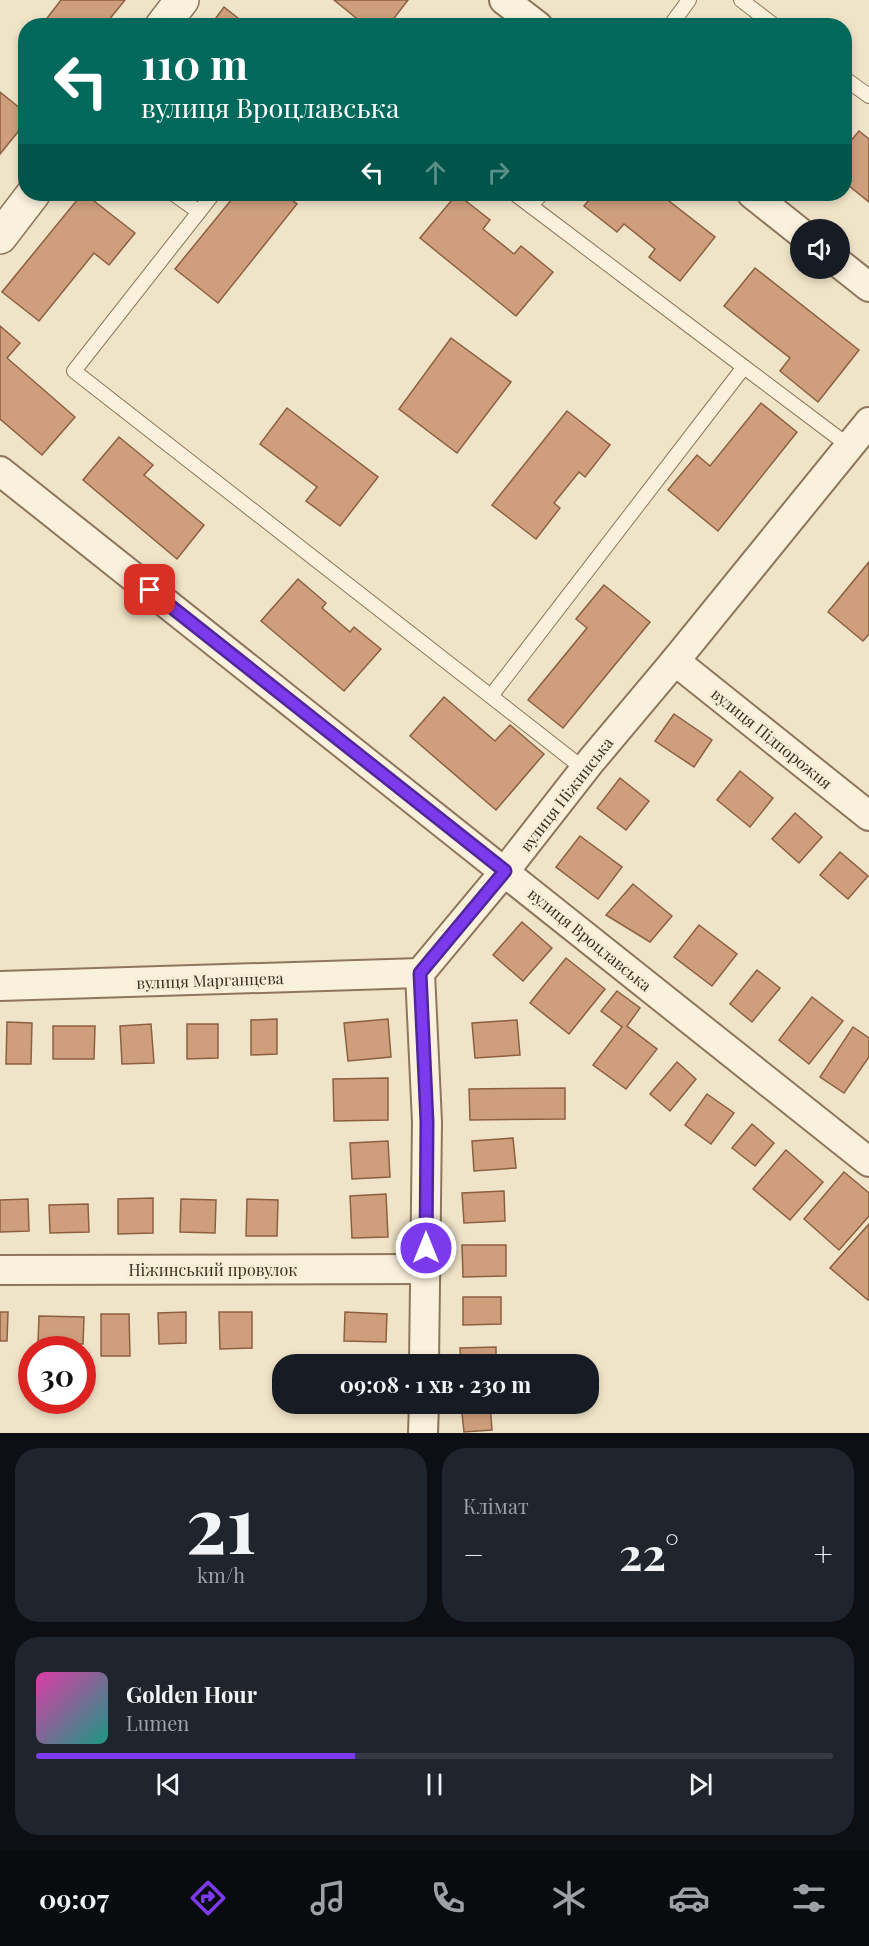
<!DOCTYPE html>
<html lang="uk">
<head>
<meta charset="utf-8">
<style>
  body { margin:0; font-family:"Playfair Display",serif; background:#20242c; color:#f1f3f6; height:100vh; display:flex; flex-direction:column; font-size:22px; white-space:nowrap }
  * { box-sizing:border-box; margin:0 }
  p { font-size:20px; color:#9ea1a6 }
  .icon { flex:none; width:33px; height:33px; fill:none; stroke:currentColor; stroke-width:2; stroke-linecap:round; stroke-linejoin:round }
  .map { position:relative; height:1433px; overflow:hidden }
  .drawer { display:flex; flex-direction:column; gap:15px; padding:15px; background:#0d0f14; flex:1 }
  .drawer>* { flex:none }
  .guide { position:absolute; left:18px; top:18px; width:834px; height:183px; border-radius:24px; box-shadow:0 3px 9px #0003; background:#00695c; color:#fff; overflow:hidden }
  .controls { position:absolute; left:790px; top:219px; display:grid; gap:12px }
  .controls a { display:grid; place-items:center; width:60px; height:60px; border-radius:50%; background:#171b24; box-shadow:0 3px 9px #0003; font-size:30px }
  .speed { position:absolute; left:18px; top:1336px; display:flex; gap:12px; font-size:30px; font-weight:700; text-align:center }
  .speed>* { display:grid; place-content:center; width:78px; height:78px; border-radius:50%; background:#171b24; box-shadow:0 3px 9px #0003; line-height:1 }
  .speed .limit { border:9px solid #d22; background:#fff; color:#111 }
  .pin { position:absolute; display:grid; place-items:center; width:51px; height:51px; color:#fff; margin:-26px; border-radius:12px; box-shadow:0 3px 9px #0006 }
  .me { position:absolute; width:66px; margin:-33px; rotate:0deg; stroke-linejoin:round; filter:drop-shadow(0 0 4px #0008) }
  .turn { display:flex; align-items:center; gap:21px; height:126px; padding:0 24px; font-size:27px }
  .turn .icon { width:78px; height:78px; stroke-width:2.5 }
  .turn b { display:block; font-size:42px; line-height:51px }
  .lanes { display:flex; align-items:center; height:57px; padding:0 24px; background:#0003; justify-content:center; gap:30px; direction:ltr }
  .lanes .off { opacity:.35 }
  .big { font-size:45px; font-weight:700; line-height:1.1 }
  .drawer .tile { flex:1; display:flex; flex-direction:column; justify-content:center; gap:9px; min-width:0; padding:0 21px; border-radius:24px; background:#20242c }
  .drawer .dial { align-items:center; gap:0 }
  .dial b { font-size:78px; line-height:1 }
  .song { display:flex; align-items:center; gap:18px }
  .cover { width:72px; height:72px; border-radius:9px; background:linear-gradient(135deg,hsl(320 70% 55%),hsl(170 70% 35%)) }
  .played { height:6px; border-radius:3px; background:linear-gradient(90deg,#7c3aed 40%,#363941 40%) }
  .keys { display:flex; justify-content:space-around; direction:ltr }
  .heat { display:flex; justify-content:space-between; align-items:center; font-size:33px; direction:ltr }
  .drawer .tiles { flex:1; display:grid; gap:15px; grid-template-columns:1fr 1fr }
  .tile:last-child { grid-column:span 2 }
  .trip { position:absolute; left:272px; top:1354px; width:327px; height:60px; border-radius:24px; background:#171b24; box-shadow:0 3px 9px #0003; font-weight:700; line-height:60px; text-align:center }
  .tabs { display:flex; height:96px; justify-content:space-around; align-items:center; background:#090b0e; color:#9ea1a6 }
  .tabs .icon { width:42px; height:42px }
  .tabs .active { color:#7c3aed }
  .tabs b { font-size:27px; color:#f1f3f6 }
  .map>svg:first-child { display:block }
</style>
</head>
<body>
<div class="map">
<svg width="869" height="1433" viewBox="0 0 869 1433">
  <rect width="100%" height="100%" fill="#f0e4c8"/>
  <g fill="#cf9f7d" stroke="#8d5f41" stroke-width="1.5">
    <path d="M61,0H125L104,26H41Z"/>
    <path d="M334,0H408L388,26H366Z"/>
    <path d="M224,7L248,26H210Z"/>
    <path d="M0,92L26,113V122L0,154Z"/>
    <path d="M859,131L869,139V202L844,182V149Z"/>
    <path d="M82,194H85L135,233L109,265L94,253L39,321L2,292Z"/>
    <path d="M236,194H284L297,204L218,303L175,269Z"/>
    <path d="M457,194L490,220L483,229L514,254L521,246L553,272L516,316L420,238Z"/>
    <path d="M594,194H660L715,237L680,281L649,257L655,249L624,224L617,232L584,206Z"/>
    <path d="M755,268L859,350L818,402L780,371L790,358L724,306Z"/>
    <path d="M0,326L20,343L7,358L75,417L42,455L0,419Z"/>
    <path d="M451,338L511,382L457,453L399,409Z"/>
    <path d="M761,403L797,432L718,531L668,490L697,455L710,466Z"/>
    <path d="M287,408L378,477L340,526L306,501L317,487L260,444Z"/>
    <path d="M567,411L610,445L585,477L579,472L554,503L560,508L536,539L492,505Z"/>
    <path d="M119,437L153,465L144,475L204,525L177,559L83,480Z"/>
    <path d="M869,562V634L863,641L828,612Z"/>
    <path d="M298,579L326,603L322,608L350,632L354,627L381,649L344,691L261,621Z"/>
    <path d="M604,585L650,622L563,728L528,700L587,628L576,619Z"/>
    <path d="M444,697L495,741L510,725L544,754L496,810L410,736Z"/>
    <path d="M674,714L712,740L694,767L655,741Z"/>
    <path d="M740,771L773,798L750,827L717,800Z"/>
    <path d="M620,778L649,801L626,830L597,808Z"/>
    <path d="M795,813L822,837L799,863L772,839Z"/>
    <path d="M580,836L622,867L598,899L556,867Z"/>
    <path d="M840,852L868,876L848,899L820,875Z"/>
    <path d="M633,884L672,916L650,942L606,915Z"/>
    <path d="M522,922L552,948L523,981L493,955Z"/>
    <path d="M699,925L737,954L712,986L674,957Z"/>
    <path d="M566,958L605,989L569,1034L530,1003Z"/>
    <path d="M757,970L780,988L752,1022L730,1004Z"/>
    <path d="M617,991L640,1008L627,1026L657,1049L626,1089L593,1065L622,1027L601,1011Z"/>
    <path d="M812,997L843,1021L809,1064L779,1040Z"/>
    <path d="M277,1019V1054L251,1055V1020Z"/>
    <path d="M388,1019L391,1057L348,1061L344,1023Z"/>
    <path d="M517,1020L520,1055L475,1058L472,1023Z"/>
    <path d="M7,1022L32,1023L31,1064H6Z"/>
    <path d="M151,1024L154,1063L122,1064L120,1026Z"/>
    <path d="M187,1024H218V1058L187,1059Z"/>
    <path d="M53,1026H95L94,1059H53Z"/>
    <path d="M853,1027L869,1038V1057L844,1093L820,1077Z"/>
    <path d="M677,1062L696,1079L670,1111L650,1094Z"/>
    <path d="M388,1078V1120L334,1121L333,1079Z"/>
    <path d="M565,1088V1119L470,1120L469,1089Z"/>
    <path d="M707,1094L734,1113L711,1144L685,1125Z"/>
    <path d="M752,1124L774,1143L755,1166L732,1148Z"/>
    <path d="M513,1138L516,1168L474,1171L472,1141Z"/>
    <path d="M388,1141L390,1177L352,1179L350,1143Z"/>
    <path d="M786,1150L823,1182L790,1220L753,1189Z"/>
    <path d="M844,1172L869,1193V1216L839,1250L804,1219Z"/>
    <path d="M504,1191L505,1221L464,1223L462,1193Z"/>
    <path d="M386,1194L388,1237L352,1238L350,1196Z"/>
    <path d="M153,1198V1233L118,1234V1199Z"/>
    <path d="M28,1199L29,1231L0,1232V1200Z"/>
    <path d="M181,1199L216,1200L215,1233L180,1232Z"/>
    <path d="M247,1199L278,1200L277,1236H246Z"/>
    <path d="M88,1204L89,1232L50,1233L49,1205Z"/>
    <path d="M869,1224V1298L868,1300L830,1268Z"/>
    <path d="M462,1245H506V1276L463,1277Z"/>
    <path d="M463,1297H501V1324L463,1325Z"/>
    <path d="M0,1312H8L7,1341H0Z"/>
    <path d="M186,1312V1343L159,1344L158,1313Z"/>
    <path d="M219,1312H252V1348L220,1349Z"/>
    <path d="M345,1312L387,1314L386,1342L344,1341Z"/>
    <path d="M101,1314H129L130,1356H101Z"/>
    <path d="M39,1316L84,1317L83,1344L38,1343Z"/>
    <path d="M496,1347V1365H461L460,1348Z"/>
    <path d="M337,1404H388V1409L337,1408Z"/>
    <path d="M461,1404H490L492,1430L464,1432Z"/>
  </g>
  <g fill="none" stroke-linecap="round" stroke-linejoin="round">
    <defs>
      <g id="service">
        <path d="M741,0L775,26"/>
        <path d="M670,26L689,0"/>
        <path d="M844,78L869,96"/>
        <path d="M174,194L199,212"/>
        <path d="M213,194L74,371L584,769"/>
        <path d="M515,194L531,206L541,194"/>
        <path d="M744,367L849,446"/>
        <path d="M491,696L744,367L531,206"/>
      </g>
      <g id="minor">
        <path d="M504,0L538,26"/>
        <path d="M752,194L801,233"/>
        <path d="M840,264L869,287"/>
        <path d="M0,471L869,1162"/>
        <path d="M675,661L869,816"/>
        <path d="M0,986L420,973"/>
        <path d="M0,1270L425,1269"/>
        <path d="M424,1365L427,1122L420,973L505,871L591,761L675,661L869,422"/>
        <path d="M423,1433L424,1404"/>
      </g>
      <g id="tertiary">
        <path d="M162,26L182,0"/>
        <path d="M0,237L33,194"/>
      </g>
    </defs>
    <use href="#service" stroke="#8d765c" stroke-width="16"/>
    <use href="#minor" stroke="#8d765c" stroke-width="32"/>
    <use href="#tertiary" stroke="#8d765c" stroke-width="36"/>
    <use href="#service" stroke="#faf1dc" stroke-width="14"/>
    <use href="#minor" stroke="#faf1dc" stroke-width="28"/>
    <use href="#tertiary" stroke="#faf1dc" stroke-width="33"/>
  </g>
  <g fill="none" stroke-linecap="round" stroke-linejoin="round">
    <defs>
      <path id="route" d="M150,590L505,871L420,973L427,1122L426,1248"/>
    </defs>
    <use href="#route" stroke="#51269a" stroke-width="15"/>
    <use href="#route" stroke="#7c3aed" stroke-width="10"/>
  </g>
  <g text-anchor="middle" dominant-baseline="central" stroke-width="6" stroke-linejoin="round" paint-order="stroke">
    <g font-size="16" fill="#3d2e20" stroke="#f7eed8">
      <text transform="translate(772 738) rotate(39)">вулиця Підпорожня</text>
      <text transform="translate(566 794) rotate(-52)">вулиця Ніжинська</text>
      <text transform="translate(590 939) rotate(39)">вулиця Вроцлавська</text>
      <text transform="translate(210 980) rotate(-2)">вулиця Марганцева</text>
      <text x="213" y="1269">Ніжинський провулок</text>
    </g>
  </g>
</svg>
<div class="controls">
<a><svg class="icon" aria-label="sound" viewBox="0 0 24 24"><path d="M4 9h4l5-4v14l-5-4H4zM17 9q2 3 0 6"/></svg></a>
</div>
<div class="speed"><div class="limit">30</div></div>
<div class="pin" style="left:150px;top:590px;background:#d93025"><svg class="icon" aria-label="arrive" viewBox="0 0 24 24"><path d="M6 21V4h12l-3 4 3 4H6"/></svg></div>
<svg class="me" style="left:426px;top:1248px" viewBox="-20 -20 40 40"><circle r="17" fill="#7c3aed" stroke="#fff" stroke-width="3"/><path d="M0-11L8 9 0 5-8 9z" fill="#fff"/></svg>
<div class="trip">09:08 · 1 хв · 230 m</div>
<div class="guide">
<div class="turn"><svg class="icon" aria-label="left" viewBox="0 0 24 24"><path d="M17 20v-9H6M10 6l-5 5 5 5"/></svg><div><b>110 m</b>вулиця Вроцлавська</div></div>
<div class="lanes"><svg class="icon" aria-label="left" viewBox="0 0 24 24"><path d="M17 20v-9H6M10 6l-5 5 5 5"/></svg><svg class="icon off" aria-label="ahead" viewBox="0 0 24 24"><path d="M12 20V5M6 11l6-6 6 6"/></svg><svg class="icon off" aria-label="right" viewBox="0 0 24 24"><path d="M7 20v-9h11M14 6l5 5-5 5"/></svg></div>
</div>
</div>
<section class="drawer">
<div class="tiles">
<div class="tile dial"><b>21</b><p>km/h</p></div>
<div class="tile"><p>Клімат</p>
<div class="heat"><a>−</a><b class="big">22°</b><a>+</a></div>
</div>
<div class="tile">
<div class="song"><i class="cover"></i><div><b>Golden Hour</b><p>Lumen</p></div></div>
<div class="played"></div>
<div class="keys"><svg class="icon" aria-label="previous" viewBox="0 0 24 24"><path d="M18 5L8 12l10 7zM5 5v14"/></svg><svg class="icon" aria-label="pause" viewBox="0 0 24 24"><path d="M8 5v14M16 5v14"/></svg><svg class="icon" aria-label="next" viewBox="0 0 24 24"><path d="M6 5l10 7-10 7zM19 5v14"/></svg></div>
</div>
</div>
</section>
<nav class="tabs">
<b>09:07</b>
<svg class="icon active" aria-label="directions" viewBox="0 0 24 24"><path d="M12 3l9 9-9 9-9-9zM9 14v-3h6M13 9l2 2-2 2"/></svg>
<svg class="icon" aria-label="music" viewBox="0 0 24 24"><path d="M9 18V5l10-2v13"/><circle cx="6" cy="18" r="3"/><circle cx="16" cy="16" r="3"/></svg>
<svg class="icon" aria-label="phone" viewBox="0 0 24 24"><path d="M5 4h4l2 5-3 2q2 4 5 5l2-3 5 2v4C11 20 4 13 5 4z"/></svg>
<svg class="icon" aria-label="climate" viewBox="0 0 24 24"><path d="M12 3v18M4 7l16 10M4 17L20 7"/></svg>
<svg class="icon" aria-label="car" viewBox="0 0 24 24"><path d="M5 17H2v-5l4-1 3-4h7l3 4 3 1v5h-3M9 17h6M6 11h13"/><circle cx="7" cy="17" r="2"/><circle cx="17" cy="17" r="2"/></svg>
<svg class="icon" aria-label="filters" viewBox="0 0 24 24"><path d="M4 7h16M4 17h16"/><circle cx="9" cy="7" r="2"/><circle cx="15" cy="17" r="2"/></svg>
</nav>
</body>
</html>
